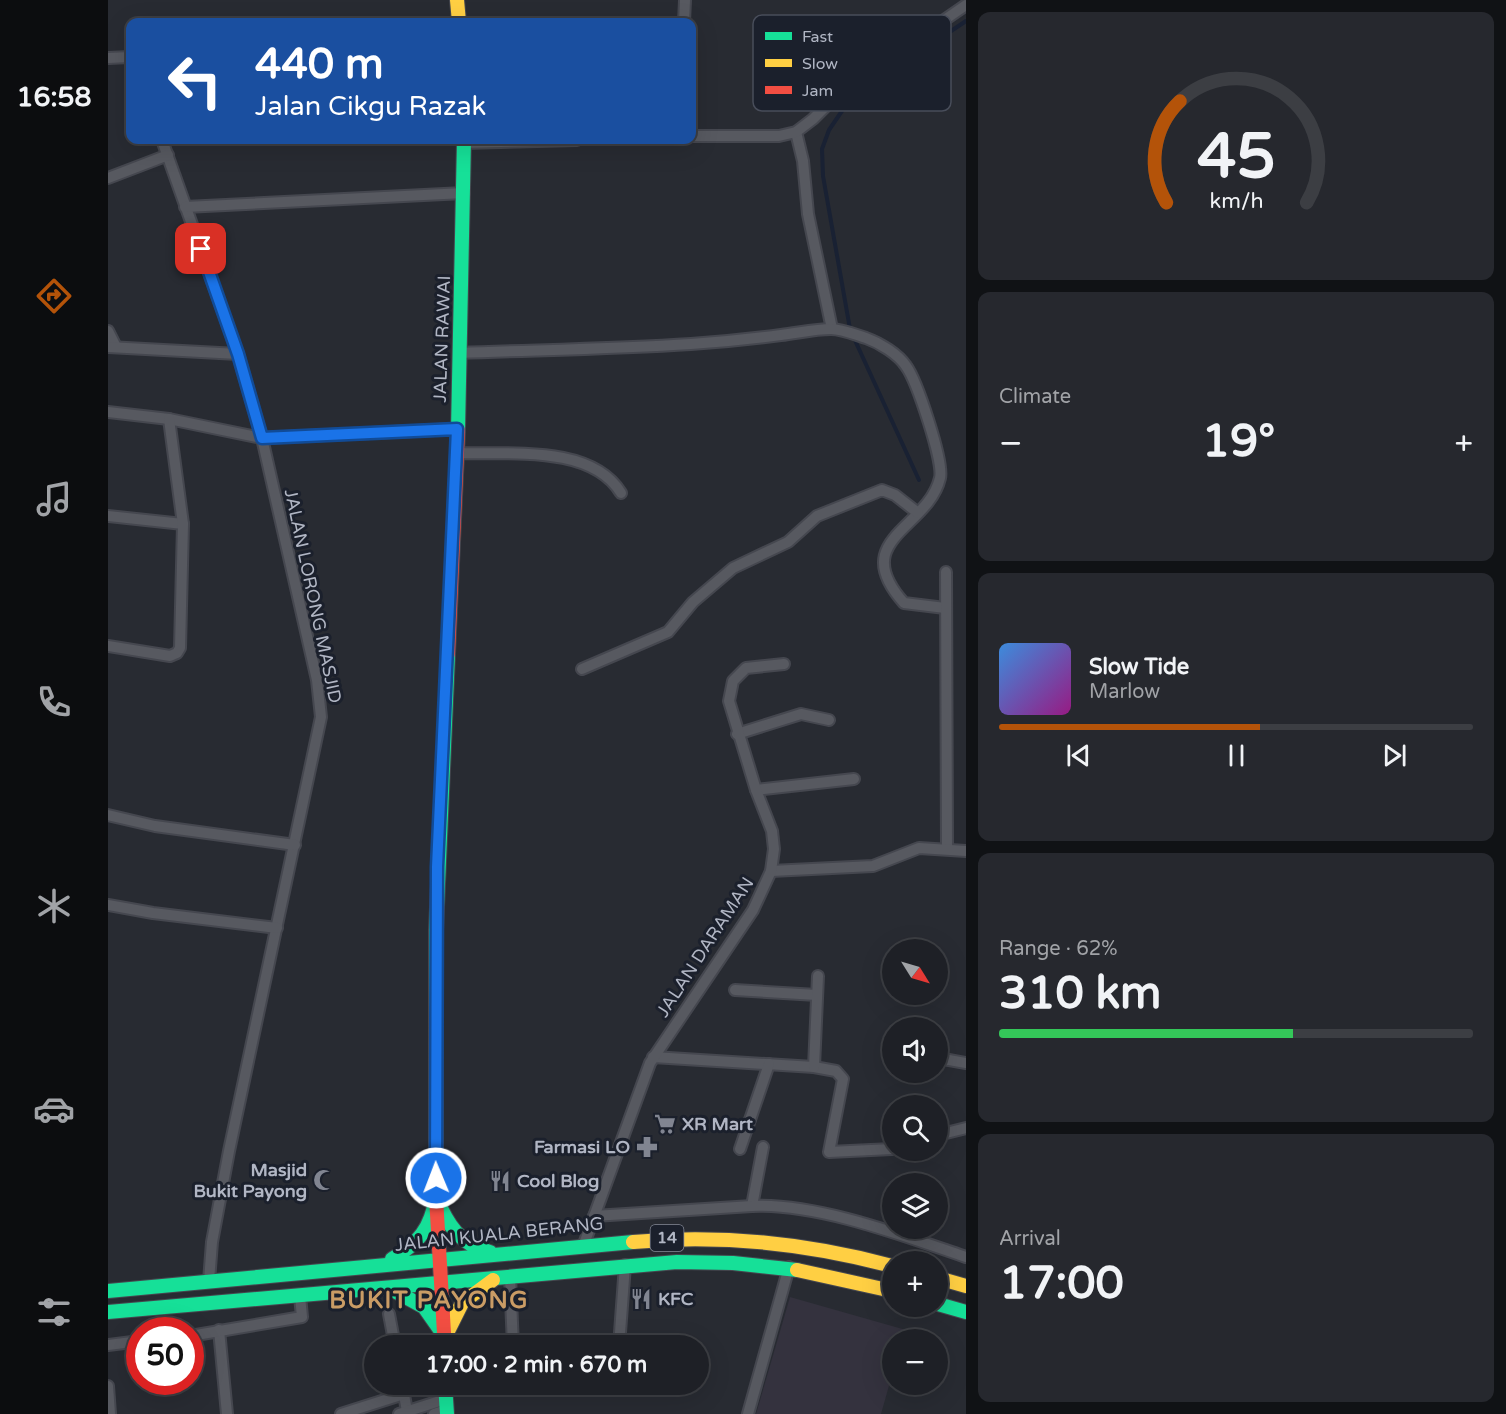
<!DOCTYPE html>
<html lang="en">
<head>
<meta charset="utf-8">
<style>
  body { margin:0; font-family:"Varela Round",sans-serif; background:#26282e; color:#f1f3f6; height:100vh; display:flex; flex-direction:column; font-size:22px; white-space:nowrap }
  * { box-sizing:border-box; margin:0 }
  p { font-size:20px; color:#a1a3a7 }
  .icon { flex:none; width:33px; height:33px; fill:none; stroke:currentColor; stroke-width:2; stroke-linecap:round; stroke-linejoin:round }
  .map { position:relative; flex:1; overflow:hidden }
  .details { display:flex; flex-direction:column; gap:12px; padding:12px; background:#101215; width:540px }
  .details>* { flex:none }
  .guide { position:absolute; left:18px; top:18px; width:570px; height:126px; border-radius:12px; box-shadow:0 6px 24px #0002,0 0 0 2px #3c3e43; background:#1a4fa0; color:#fff; overflow:hidden }
  .needle { width:39px; rotate:127deg }
  .fabs { position:absolute; left:774px; top:939px; display:grid; gap:12px }
  .fabs a { display:grid; place-items:center; width:66px; height:66px; border-radius:50%; background:#1e2026; box-shadow:0 6px 24px #0002,0 0 0 2px #3c3e43; font-size:30px }
  .speed { position:absolute; left:18px; top:1317px; display:flex; gap:12px; font-size:30px; font-weight:700; text-align:center }
  .speed>* { display:grid; place-content:center; width:78px; height:78px; border-radius:50%; background:#1e2026; box-shadow:0 6px 24px #0002,0 0 0 2px #3c3e43; line-height:1 }
  .speed .limit { border:9px solid #d22; background:#fff; color:#111 }
  .pin { position:absolute; display:grid; place-items:center; width:51px; height:51px; color:#fff; margin:-26px; border-radius:12px; box-shadow:0 3px 9px #0006 }
  .me { position:absolute; width:66px; margin:-33px; rotate:359deg; stroke-linejoin:round; filter:drop-shadow(0 0 4px #0008) }
  .turn { display:flex; align-items:center; gap:21px; height:126px; padding:0 30px; font-size:27px }
  .turn .icon { width:78px; height:78px; stroke-width:2.5 }
  .turn b { display:block; font-size:42px; line-height:51px }
  .big { font-size:45px; font-weight:800; line-height:1.1 }
  .details .tile { flex:1; display:flex; flex-direction:column; justify-content:center; gap:9px; min-width:0; padding:0 21px; border-radius:12px; background:#26282e }
  .details .dial { align-items:center; gap:0 }
  .dial svg { height:156px; overflow:visible; fill:none; stroke:#3c3e43; stroke-width:7; stroke-linecap:round; text-anchor:middle }
  .dial text { fill:#f1f3f6; stroke:none }
  .song { display:flex; align-items:center; gap:18px }
  .cover { width:72px; height:72px; border-radius:9px; background:linear-gradient(135deg,hsl(210 70% 55%),hsl(310 70% 35%)) }
  .played { height:6px; border-radius:3px; background:linear-gradient(90deg,#b45309 55%,#3c3e43 55%) }
  .keys { display:flex; justify-content:space-around; direction:ltr }
  .heat { display:flex; justify-content:space-between; align-items:center; font-size:33px; direction:ltr }
  .charge { height:9px; border-radius:4px; background:linear-gradient(90deg,#34c759 62%,#3c3e43 0) }
  .trip { position:absolute; left:256px; top:1335px; width:345px; height:60px; border-radius:30px; background:#1e2026; box-shadow:0 6px 24px #0002,0 0 0 2px #3c3e43; font-weight:800; line-height:60px; text-align:center }
  main { display:flex; flex:1; min-height:0 }
  .tabs { display:flex; flex-direction:column; width:108px; justify-content:space-around; align-items:center; background:#0c0d0f; color:#a1a3a7 }
  .tabs .icon { width:42px; height:42px }
  .tabs .active { color:#b45309 }
  .tabs b { font-size:27px; color:#f1f3f6 }
  .map>svg:first-child { display:block }
</style>
</head>
<body>
<main>
<nav class="tabs">
<b>16:58</b>
<svg class="icon active" aria-label="directions" viewBox="0 0 24 24"><path d="M12 3l9 9-9 9-9-9zM9 14v-3h6M13 9l2 2-2 2"/></svg>
<svg class="icon" aria-label="music" viewBox="0 0 24 24"><path d="M9 18V5l10-2v13"/><circle cx="6" cy="18" r="3"/><circle cx="16" cy="16" r="3"/></svg>
<svg class="icon" aria-label="phone" viewBox="0 0 24 24"><path d="M5 4h4l2 5-3 2q2 4 5 5l2-3 5 2v4C11 20 4 13 5 4z"/></svg>
<svg class="icon" aria-label="climate" viewBox="0 0 24 24"><path d="M12 3v18M4 7l16 10M4 17L20 7"/></svg>
<svg class="icon" aria-label="car" viewBox="0 0 24 24"><path d="M5 17H2v-5l4-1 3-4h7l3 4 3 1v5h-3M9 17h6M6 11h13"/><circle cx="7" cy="17" r="2"/><circle cx="17" cy="17" r="2"/></svg>
<svg class="icon" aria-label="filters" viewBox="0 0 24 24"><path d="M4 7h16M4 17h16"/><circle cx="9" cy="7" r="2"/><circle cx="15" cy="17" r="2"/></svg>
</nav>
<div class="map">
<svg width="858" height="1414" viewBox="0 0 858 1414">
  <rect width="100%" height="100%" fill="#282b32"/>
  <path fill="#34323e" d="M682,1297L798,1330L795,1339L784,1340V1375L773,1414H648Z"/>
  <g fill="none" stroke-linecap="round" stroke-linejoin="round">
    <g stroke="#192133" stroke-width="4">
      <path d="M742,329L715,176L714,149L721,130L736,108L761,86L858,21"/>
      <path d="M745,336L811,480"/>
    </g>
    <defs>
      <g id="street">
        <path d="M576,22L577,0"/>
        <path d="M0,58L22,57"/>
        <path d="M688,132L695,161L700,214L724,329"/>
        <path d="M584,136H671L688,132L705,119L732,92L858,5"/>
        <path d="M54,140L130,354L154,438L209,680L213,717L121,1151L104,1242L101,1281"/>
        <path d="M356,143L469,140"/>
        <path d="M0,178L60,155"/>
        <path d="M77,207L356,193"/>
        <path d="M0,331L8,347"/>
        <path d="M0,347L130,354"/>
        <path d="M352,353C429,350 506,349 583,344C613,342 643,339 673,335C690,333 707,329 723,329C734,329 748,335 758,338C772,343 790,354 798,366C809,381 836,462 832,478C820,529 739,539 796,603L837,608"/>
        <path d="M0,412L61,419L154,438L349,429"/>
        <path d="M349,453C400,455 483,444 513,493"/>
        <path d="M0,516L75,524"/>
        <path d="M838,572L839,849"/>
        <path d="M0,646L62,656L69,653L72,648L75,524L61,419"/>
        <path d="M474,669L560,632L585,602L625,568L680,542L709,516L774,490L787,495L810,513"/>
        <path d="M629,734L693,714L721,720"/>
        <path d="M648,790L746,779"/>
        <path d="M0,815L47,826L187,845"/>
        <path d="M663,871L765,866L811,848L858,851"/>
        <path d="M0,905L45,913L169,928"/>
        <path d="M627,990L709,995"/>
        <path d="M545,1057L706,1067L728,1071L735,1079L721,1152L784,1149"/>
        <path d="M830,1058L858,1063"/>
        <path d="M706,1067L710,976"/>
        <path d="M830,1135L858,1128"/>
        <path d="M632,1149L661,1064"/>
        <path d="M644,1206L655,1147"/>
        <path d="M486,1216L644,1206C710,1203 796,1236 858,1257"/>
        <path d="M476,1244L542,1063L645,910L663,871L666,849L664,831L648,790L621,701L625,681L638,668L676,664"/>
        <path d="M402,1276L405,1346"/>
        <path d="M281,1314L287,1346"/>
        <path d="M111,1330L119,1414"/>
        <path d="M82,1336L194,1317L192,1296"/>
        <path d="M0,1345L32,1341"/>
        <path d="M511,1346L517,1265"/>
        <path d="M294,1384L299,1411"/>
        <path d="M0,1386L2,1414"/>
        <path d="M233,1414L296,1394"/>
        <path d="M291,1414L338,1399"/>
        <path d="M326,1414L338,1410"/>
        <path d="M640,1414L681,1267"/>
      </g>
      <g id="fast">
        <path d="M350,430L356,140"/>
        <path d="M328,1090V930L340,654"/>
        <path d="M328,1197C339,1224 352,1245 382,1252"/>
        <path d="M284,1259C311,1243 323,1228 328,1197"/>
        <path d="M283,1289L316,1307L337,1337"/>
        <path d="M0,1291L525,1242"/>
        <path d="M830,1304L858,1312"/>
        <path d="M0,1312L569,1262L625,1263L689,1270"/>
        <path d="M337,1384L339,1414"/>
      </g>
      <g id="slow">
        <path d="M349,0L351,22"/>
        <path d="M525,1242C614,1234 698,1243 784,1266"/>
        <path d="M689,1270L784,1291"/>
        <path d="M830,1278L858,1286"/>
        <path d="M337,1337L354,1303L385,1280"/>
      </g>
      <g id="jam">
        <path d="M340,654L350,430"/>
        <path d="M328,1090V1197L336,1333"/>
      </g>
    </defs>
    <use href="#street" stroke="#45474f" stroke-width="14"/>
    <use href="#fast" stroke="#45474f" stroke-width="16"/>
    <use href="#slow" stroke="#45474f" stroke-width="16"/>
    <use href="#jam" stroke="#45474f" stroke-width="16"/>
    <use href="#street" stroke="#575960" stroke-width="10"/>
    <use href="#fast" stroke="#16e098" stroke-width="14"/>
    <use href="#slow" stroke="#ffcf43" stroke-width="14"/>
    <use href="#jam" stroke="#f24e42" stroke-width="14"/>
  </g>
  <g fill="none" stroke-linecap="round" stroke-linejoin="round">
    <defs>
      <path id="route" d="M93,249L130,354L154,438L349,429L329,867L328,1178"/>
    </defs>
    <use href="#route" stroke="#114b97" stroke-width="15"/>
    <use href="#route" stroke="#1a73e8" stroke-width="10"/>
  </g>
  <defs>
    <symbol id="supermarket-bare" viewBox="-9 -9 18 18"><path d="M-6-5.5h2.5l.6 2H6L4.5 2H-2.5L-4.4-4H-6ZM-1.5 3.2a1.3 1.3 0 1 0 .1 0ZM3 3.2a1.3 1.3 0 1 0 .1 0Z" fill="#818591" stroke="#1b202c" stroke-width="2.5" paint-order="stroke"/></symbol>
    <symbol id="pharmacy-bare" viewBox="-9 -9 18 18"><path d="M-2-6h4v4h4v4h-4v4h-4v-4h-4v-4h4Z" fill="#818591" stroke="#1b202c" stroke-width="2.5" paint-order="stroke"/></symbol>
    <symbol id="mosque-bare" viewBox="-9 -9 18 18"><path d="M3.5-4.9A6 6 0 1 0 3.5 4.9A5 5 0 1 1 3.5-4.9Z" fill="#818591" stroke="#1b202c" stroke-width="2.5" paint-order="stroke"/></symbol>
    <symbol id="restaurant-bare" viewBox="-9 -9 18 18"><path d="M-5-6h1v4h1v-4h1v4h1v-4h1v5L-1.5 .5V6h-2V.5L-5-1ZM5-6V6H3V1.5H1.5Q1.5-4 5-6Z" fill="#818591" stroke="#1b202c" stroke-width="2.5" paint-order="stroke"/></symbol>
  </defs>
  <g fill-rule="evenodd">
    <use href="#supermarket-bare" x="542" y="1109" width="30" height="30"/>
    <use href="#pharmacy-bare" x="524" y="1132" width="30" height="30"/>
    <use href="#mosque-bare" x="201" y="1165" width="30" height="30"/>
    <use href="#restaurant-bare" x="377" y="1166" width="30" height="30"/>
    <use href="#restaurant-bare" x="518" y="1284" width="30" height="30"/>
  </g>
  <g text-anchor="middle" dominant-baseline="central" stroke-width="6" stroke-linejoin="round" paint-order="stroke">
    <rect fill="#1b202c" stroke="#848996" stroke-width="1.5" x="542.5" y="1225" width="33" height="26" rx="4.5"/>
    <g font-size="16" font-weight="bold" fill="#b1b6c4">
      <text x="559" y="1238">14</text>
    </g>
    <g font-size="18" fill="#b1b6c4" stroke="#1b202c">
      <text transform="translate(334 339) rotate(-88)">JALAN RAWAI</text>
      <text transform="translate(205 596) rotate(78)">JALAN LORONG MASJID</text>
      <text transform="translate(597 947) rotate(-57)">JALAN DARAMAN</text>
      <text transform="translate(391 1234) rotate(-6)">JALAN KUALA BERANG</text>
    </g>
    <g font-size="18" font-weight="bold" fill="#b1b6c4" stroke="#1b202c" text-anchor="start">
      <text x="574" y="1124">XR Mart</text>
      <text x="522" y="1147" text-anchor="end">Farmasi LO</text>
      <text x="199" y="1170" text-anchor="end">Masjid<tspan x="199" dy="21">Bukit Payong</tspan></text>
      <text x="409" y="1181">Cool Blog</text>
      <text x="550" y="1299">KFC</text>
    </g>
    <g font-size="24" font-weight="bold" letter-spacing="1.5" fill="#ca9c65" stroke="#1b202c">
      <text x="321" y="1300">BUKIT PAYONG</text>
    </g>
  </g>
  <rect x="645" y="15" width="198" height="96" rx="9" fill="#1b202c" stroke="#484d5a" stroke-width="1.5"/>
  <rect x="657" y="32" width="27" height="8" fill="#16e098"/>
  <rect x="657" y="59" width="27" height="8" fill="#ffcf43"/>
  <rect x="657" y="86" width="27" height="8" fill="#f24e42"/>
  <g font-size="16" fill="#b1b6c4">
    <text x="694" y="42">Fast</text>
    <text x="694" y="69">Slow</text>
    <text x="694" y="96">Jam</text>
  </g>
</svg>
<div class="fabs">
<a><svg class="needle" viewBox="-14 -14 28 28"><path d="M0-13l5 13h-10z" fill="#e53935"/><path d="M0 13l5-13h-10z" fill="#a1a3a7"/></svg></a>
<a><svg class="icon" aria-label="sound" viewBox="0 0 24 24"><path d="M4 9h4l5-4v14l-5-4H4zM17 9q2 3 0 6"/></svg></a>
<a><svg class="icon" aria-label="search" viewBox="0 0 24 24"><circle cx="10" cy="10" r="6"/><path d="M15 15l6 6"/></svg></a>
<a><svg class="icon" aria-label="layers" viewBox="0 0 24 24"><path d="M12 4l9 5-9 5-9-5zM3 14l9 5 9-5"/></svg></a>
<a>+</a>
<a>−</a>
</div>
<div class="speed"><div class="limit">50</div></div>
<div class="pin" style="left:93px;top:249px;background:#d93025"><svg class="icon" aria-label="arrive" viewBox="0 0 24 24"><path d="M6 21V4h12l-3 4 3 4H6"/></svg></div>
<svg class="me" style="left:328px;top:1178px" viewBox="-20 -20 40 40"><circle r="17" fill="#1a73e8" stroke="#fff" stroke-width="3"/><path d="M0-11L8 9 0 5-8 9z" fill="#fff"/></svg>
<div class="trip">17:00 · 2 min · 670 m</div>
<div class="guide">
<div class="turn"><svg class="icon" aria-label="left" viewBox="0 0 24 24"><path d="M17 20v-9H6M10 6l-5 5 5 5"/></svg><div><b>440 m</b>Jalan Cikgu Razak</div></div>
</div>
</div>
<section class="details">
<div class="tile dial"><svg viewBox="0 0 100 80">
<path d="M14 69A42 42 0 1 1 86 69"/>
<path d="M14 69A42 42 0 0 1 21 17" stroke="#b45309"/>
<text x="50" y="56" font-size="32" font-weight="700">45</text>
<text x="50" y="72" font-size="11">km/h</text>
</svg></div>
<div class="tile"><p>Climate</p>
<div class="heat"><a>−</a><b class="big">19°</b><a>+</a></div>
</div>
<div class="tile">
<div class="song"><i class="cover"></i><div><b>Slow Tide</b><p>Marlow</p></div></div>
<div class="played"></div>
<div class="keys"><svg class="icon" aria-label="previous" viewBox="0 0 24 24"><path d="M18 5L8 12l10 7zM5 5v14"/></svg><svg class="icon" aria-label="pause" viewBox="0 0 24 24"><path d="M8 5v14M16 5v14"/></svg><svg class="icon" aria-label="next" viewBox="0 0 24 24"><path d="M6 5l10 7-10 7zM19 5v14"/></svg></div>
</div>
<div class="tile"><p>Range · 62%</p><b class="big">310 km</b><div class="charge"></div></div>
<div class="tile"><p>Arrival</p><b class="big">17:00</b></div>
</section>
</main>
</body>
</html>
